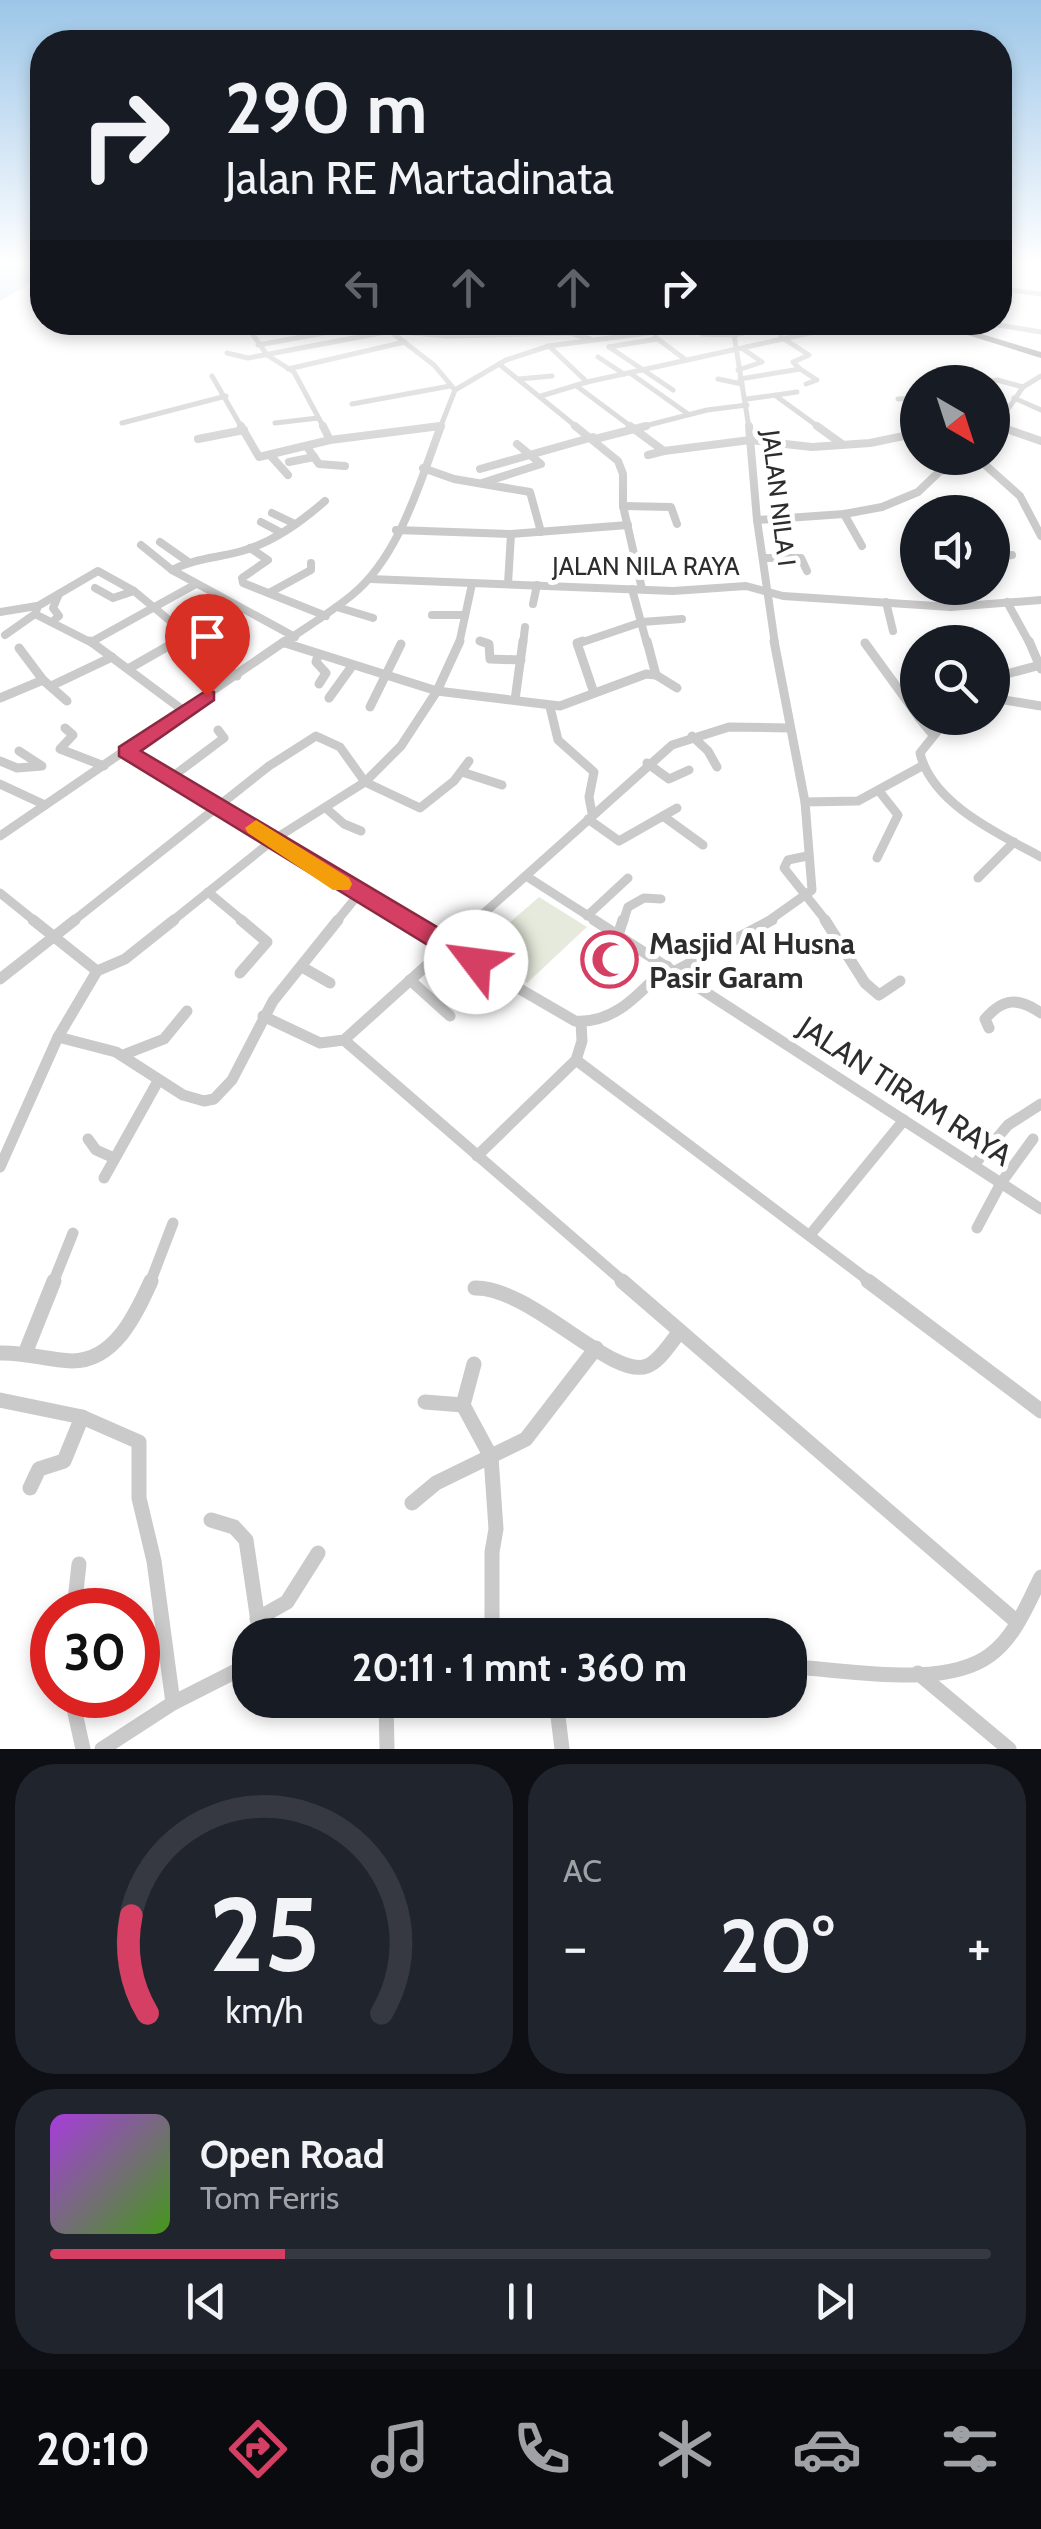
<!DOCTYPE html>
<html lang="id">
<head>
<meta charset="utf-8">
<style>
  body { margin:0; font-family:Cabin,sans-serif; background:#20242c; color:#f1f3f6; height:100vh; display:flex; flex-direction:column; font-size:38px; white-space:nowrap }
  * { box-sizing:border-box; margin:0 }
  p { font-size:32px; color:#9ea1a6 }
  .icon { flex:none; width:55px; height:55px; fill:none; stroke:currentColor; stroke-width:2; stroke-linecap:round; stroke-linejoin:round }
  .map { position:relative; height:1749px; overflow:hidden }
  .panel { display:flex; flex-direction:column; gap:15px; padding:15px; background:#0d0f14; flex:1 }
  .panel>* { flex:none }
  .hud { position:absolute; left:30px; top:30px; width:982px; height:305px; border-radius:40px; box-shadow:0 5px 15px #0003; background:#171b24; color:#f1f3f6; overflow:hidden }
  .needle { width:65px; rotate:141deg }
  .buttons { position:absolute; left:900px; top:365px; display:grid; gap:20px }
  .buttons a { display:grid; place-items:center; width:110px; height:110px; border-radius:50%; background:#171b24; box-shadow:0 5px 15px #0003; font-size:50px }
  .speed { position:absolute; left:30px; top:1588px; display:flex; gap:20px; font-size:50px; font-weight:700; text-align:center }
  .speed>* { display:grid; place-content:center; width:130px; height:130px; border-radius:50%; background:#171b24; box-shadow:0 5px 15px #0003; line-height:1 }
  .speed .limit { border:15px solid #d22; background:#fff; color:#111 }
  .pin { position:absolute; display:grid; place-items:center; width:85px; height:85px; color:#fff; margin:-102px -42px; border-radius:50% 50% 50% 0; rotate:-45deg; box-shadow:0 0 10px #0007 }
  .pin .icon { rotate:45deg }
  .me { position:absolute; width:110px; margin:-55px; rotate:300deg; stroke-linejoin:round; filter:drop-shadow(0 0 8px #0008) }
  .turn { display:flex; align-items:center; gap:35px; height:210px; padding:0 30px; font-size:45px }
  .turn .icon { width:130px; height:130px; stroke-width:2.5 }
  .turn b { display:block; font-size:70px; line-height:85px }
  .lanes { display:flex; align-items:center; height:95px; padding:0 30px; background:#0003; justify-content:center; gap:50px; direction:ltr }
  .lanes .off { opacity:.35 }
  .big { font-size:75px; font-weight:800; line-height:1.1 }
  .panel .widget { flex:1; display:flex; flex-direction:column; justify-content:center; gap:15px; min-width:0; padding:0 35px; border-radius:40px; background:#20242c }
  .panel .dial { align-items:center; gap:0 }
  .dial svg { height:260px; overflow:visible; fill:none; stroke:#363941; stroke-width:7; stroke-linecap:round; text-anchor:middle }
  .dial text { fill:#f1f3f6; stroke:none }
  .song { display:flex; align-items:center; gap:30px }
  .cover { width:120px; height:120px; border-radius:15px; background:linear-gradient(135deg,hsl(280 70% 55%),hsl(100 70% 35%)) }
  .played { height:10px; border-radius:5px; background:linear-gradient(90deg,#d53f63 25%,#363941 25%) }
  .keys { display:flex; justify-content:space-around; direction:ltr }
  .heat { display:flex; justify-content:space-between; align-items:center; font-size:55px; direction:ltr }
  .panel .tiles { flex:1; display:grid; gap:15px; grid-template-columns:1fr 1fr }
  .widget:last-child { grid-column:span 2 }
  .trip { position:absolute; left:232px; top:1618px; width:575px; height:100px; border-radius:40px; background:#171b24; box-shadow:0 5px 15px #0003; font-weight:800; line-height:100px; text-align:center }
  .menu { display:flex; height:160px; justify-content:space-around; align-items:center; background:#090b0e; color:#9ea1a6 }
  .menu .icon { width:70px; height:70px }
  .menu .selected { color:#d53f63 }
  .menu b { font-size:45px; color:#f1f3f6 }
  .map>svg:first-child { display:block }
</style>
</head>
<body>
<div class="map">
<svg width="1041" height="1749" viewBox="0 0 1041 1749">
  <rect width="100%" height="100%" fill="#fff"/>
  <path fill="#e6eadc" d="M539,897L587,927L527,983L478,950Z"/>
  <path fill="#cae1e8" d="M0,261H42V276L0,301Z"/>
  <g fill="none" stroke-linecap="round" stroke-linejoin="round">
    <g stroke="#cacaca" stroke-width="5">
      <path d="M1036,261H1041"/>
      <path d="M42,278L38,283L42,284"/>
      <path d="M1000,304L1010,290L1041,294"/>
      <path d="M378,322L434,365L455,390"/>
      <path d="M980,322L1041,332"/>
      <path d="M245,323L267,355L294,372L324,428"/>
      <path d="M695,327L703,334L734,335"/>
      <path d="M215,331L248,323"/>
      <path d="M655,337L686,360"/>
      <path d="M781,337L809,355L793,362L800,369"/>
      <path d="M258,345L335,331"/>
      <path d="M549,346L587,382"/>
      <path d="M609,347L673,390"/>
      <path d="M609,347L657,339"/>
      <path d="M227,353L248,358L391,331L448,336L571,333L590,339"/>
      <path d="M598,357L624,374"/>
      <path d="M499,364L578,428"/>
      <path d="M288,369L405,342"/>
      <path d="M738,370L762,362L743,349"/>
      <path d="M950,371L978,382"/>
      <path d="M630,373L688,414"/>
      <path d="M212,376L242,428"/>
      <path d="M519,379L552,376"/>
      <path d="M718,379L742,384"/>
      <path d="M740,379L800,369L817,380L806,384"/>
      <path d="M983,382L997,380L1023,387"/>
      <path d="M578,387L633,428"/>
      <path d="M455,390L506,360L549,346L731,322"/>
      <path d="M541,396L587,382L860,322"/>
      <path d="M776,396L820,428"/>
      <path d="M1014,398L1041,410"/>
      <path d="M747,399L797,392"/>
      <path d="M898,399L918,398"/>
      <path d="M352,404L450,386"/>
      <path d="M122,423L226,396"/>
      <path d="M275,423L318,418"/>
      <path d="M996,425L1005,428"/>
      <path d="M423,428L440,426"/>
      <path d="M440,428L455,390"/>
      <path d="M637,428L707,410L747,405"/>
      <path d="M749,428L734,335L796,322"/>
      <path d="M995,428L1023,387L1041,376"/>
    </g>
    <g stroke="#cacaca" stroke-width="8">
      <path d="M241,426L259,457L330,440L440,426"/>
      <path d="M323,426L330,440"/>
      <path d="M575,426L618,461L623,474V506L642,589"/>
      <path d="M630,426L664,451L750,440L812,447L870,443L918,433"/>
      <path d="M749,426L757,520L775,644"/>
      <path d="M817,426L842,444"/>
      <path d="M998,426L1041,441"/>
      <path d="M992,432L996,426"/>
      <path d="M198,439L244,430"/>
      <path d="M595,439L646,426"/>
      <path d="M307,447L319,464L345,466"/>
      <path d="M270,455L288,475"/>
      <path d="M648,455L664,451"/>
      <path d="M983,458V463L1020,496L1041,536"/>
      <path d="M289,462L314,457"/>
      <path d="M423,468L454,479L530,492L541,532"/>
      <path d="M480,469L593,437"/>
      <path d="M482,483L541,464L517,444"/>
      <path d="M623,506L671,507L677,524"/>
      <path d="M272,513L295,524"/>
      <path d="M844,514L862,546"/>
      <path d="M757,520L844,514L882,507L918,492L940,471L983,463"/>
      <path d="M261,522L280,532"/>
      <path d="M396,530L511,534L628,525"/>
      <path d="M160,542L187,561"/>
      <path d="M141,545L172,570L295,637"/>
      <path d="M250,548L268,560L242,578L243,583L326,616"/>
      <path d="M765,558H801L807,571"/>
      <path d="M992,558L1012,555"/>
      <path d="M172,570C195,558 218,558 242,551C274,542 301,522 325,501"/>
      <path d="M370,579L673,591L746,586L783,596L951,607L1041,600"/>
      <path d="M508,584L511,534"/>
      <path d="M95,588L113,598L134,591L198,644"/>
      <path d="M935,588L951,607"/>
      <path d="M632,589L647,644"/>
      <path d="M269,593L311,570V563"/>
      <path d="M886,602L893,631"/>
      <path d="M1007,602L1030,644"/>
      <path d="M533,604L537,585"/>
      <path d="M337,607L373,618"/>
      <path d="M0,612L37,606"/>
      <path d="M35,614L94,644"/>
      <path d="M432,615H465"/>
      <path d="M53,621L59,616L53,608L59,594"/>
      <path d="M5,635L35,614L38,606L98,571L134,591"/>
      <path d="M93,641L196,584"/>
      <path d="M480,641L488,644"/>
      <path d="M172,644L187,635"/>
      <path d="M282,644C305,628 330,613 352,595C400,556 420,481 441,426"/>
      <path d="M459,644L472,584"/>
      <path d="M523,644L525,627"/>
      <path d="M577,644L642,622L682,619"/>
    </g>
    <g stroke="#cacaca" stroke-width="9">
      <path d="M90,641L184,711"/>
      <path d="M195,641L237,676"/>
      <path d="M480,641L489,644L490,659L521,660"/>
      <path d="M583,641L577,643L594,693"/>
      <path d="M647,641L656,675"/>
      <path d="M1029,641L1041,669"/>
      <path d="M285,643L437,691L460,641"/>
      <path d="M865,643L918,716"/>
      <path d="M19,648L43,680L67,701"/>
      <path d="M318,656L316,662L326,673L319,684"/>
      <path d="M128,669L177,641"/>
      <path d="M992,678L1040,665"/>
      <path d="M51,686L112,657"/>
      <path d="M0,698L43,680"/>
      <path d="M329,698L352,666"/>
      <path d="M992,698L1041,706"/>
      <path d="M515,700L523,641"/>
      <path d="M370,707L401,644"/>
      <path d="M550,707L558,740L594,772L589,797L592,813"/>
      <path d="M919,718L933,735"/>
      <path d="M948,718L920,753C932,804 999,834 1041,857"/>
      <path d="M65,728L73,735L60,749L104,766"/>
      <path d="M692,736L708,751L717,767"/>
      <path d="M126,751L405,922"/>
      <path d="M0,761L17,768L42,766L19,751"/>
      <path d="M647,763L669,779L689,770"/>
      <path d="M462,772L502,785"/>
      <path d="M172,777L224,738L218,730"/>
      <path d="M0,784L45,805"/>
      <path d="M805,802L858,801L922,766"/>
      <path d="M327,809L344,824L361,831"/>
      <path d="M663,816L703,845"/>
      <path d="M588,819L619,841L677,808"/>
      <path d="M0,836L285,641"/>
      <path d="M807,856L788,860L784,868L827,922"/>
      <path d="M877,858L898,815L879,791"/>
      <path d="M526,876L598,922"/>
      <path d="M978,878L1014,842"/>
      <path d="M208,892L244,922"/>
      <path d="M0,893L36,922"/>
      <path d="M587,916L628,878"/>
      <path d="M72,922L269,766L316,736L340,747L365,782L420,808L454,781L469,761"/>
      <path d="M171,922L273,840L365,782L401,746L437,691L560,706L646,674L656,675L677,688"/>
      <path d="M336,922L358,895"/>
      <path d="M474,922L672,745L729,727L790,728"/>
      <path d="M623,922L628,907L644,898L661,899"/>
      <path d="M767,922L812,890L805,802L774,641"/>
    </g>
    <g stroke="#cacaca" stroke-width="11">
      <path d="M33,920L97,971"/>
      <path d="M401,920L575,1021C616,1024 640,992 667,966"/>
      <path d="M594,920L1041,1209"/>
      <path d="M825,920L865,983L879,995L900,981"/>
      <path d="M618,935L623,920"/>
      <path d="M302,967L330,983"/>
      <path d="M97,971L125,959L174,920"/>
      <path d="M675,971L772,920"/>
      <path d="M240,973L267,942L241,920"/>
      <path d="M0,979L75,920"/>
      <path d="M410,980L450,1016"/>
      <path d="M263,1016L320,1043L344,1040L477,920"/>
      <path d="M989,1028L985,1019C1003,998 1018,997 1041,1013"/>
      <path d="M58,1037L116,1052L183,1095L204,1101L214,1099L232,1080L273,1001L338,920"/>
      <path d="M344,1040L625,1283"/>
      <path d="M123,1055L164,1039L187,1011"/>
      <path d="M576,1060L872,1283"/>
      <path d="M88,1139L96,1150L114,1158"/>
      <path d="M477,1156L576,1060L582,1041L581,1023"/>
      <path d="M974,1165L1008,1125L1041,1104"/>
      <path d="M0,1167L58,1037L97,971"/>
      <path d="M104,1178L158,1081"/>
      <path d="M977,1228L1001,1183L1033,1139"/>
      <path d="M810,1235L904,1120"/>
      <path d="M53,1283L73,1233"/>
      <path d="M150,1283L173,1223"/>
    </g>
    <g stroke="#cacaca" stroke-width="15">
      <path d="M622,1281L1017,1622"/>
      <path d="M868,1281L1041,1411"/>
      <path d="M475,1288C531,1287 612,1380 647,1366C660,1361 670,1343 679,1333"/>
      <path d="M26,1351L54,1281"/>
      <path d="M0,1353C24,1352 47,1360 72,1361C115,1361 136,1314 151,1281"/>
      <path d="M474,1364L463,1405L491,1457L496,1529L492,1552V1635"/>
      <path d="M0,1400L82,1417L139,1442V1498L154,1561L173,1703"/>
      <path d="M425,1402L463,1405"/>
      <path d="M30,1488L39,1469L64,1461L82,1417"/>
      <path d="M412,1503L436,1483L526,1439L596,1348"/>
      <path d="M211,1520L234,1527L246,1540L260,1635"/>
      <path d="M74,1610L79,1564"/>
      <path d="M257,1619L287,1602L318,1553"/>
      <path d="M790,1667C846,1669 943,1690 990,1655C1015,1637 1028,1603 1041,1577"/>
      <path d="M918,1673L1009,1749"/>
      <path d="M71,1695L83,1749"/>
      <path d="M386,1700L387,1749"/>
      <path d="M556,1700L562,1749"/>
      <path d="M102,1749L173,1703L250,1664"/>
    </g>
    <path fill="#949494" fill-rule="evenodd" d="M926,322H942L1041,352V358Z"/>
  </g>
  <linearGradient id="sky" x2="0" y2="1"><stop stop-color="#9cc6e8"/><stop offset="0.52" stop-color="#fff"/><stop offset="1" stop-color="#fff" stop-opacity="0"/></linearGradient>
  <rect width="1041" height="505" fill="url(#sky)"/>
  <path fill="#d53f63" stroke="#8a2940" stroke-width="2.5" d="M207,690L214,692V700L141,751L484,955L488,962L484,969H467L119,756V747Z"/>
  <path fill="#f59e0b" d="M256,820L349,878L352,884L349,890H333L248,833L245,828Z"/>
  <defs>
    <symbol id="mosque-ring" viewBox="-11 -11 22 22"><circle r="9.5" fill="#fff" stroke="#d53f63" stroke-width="1.5"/><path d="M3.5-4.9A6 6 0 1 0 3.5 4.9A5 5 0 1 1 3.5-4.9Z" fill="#d53f63"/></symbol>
  </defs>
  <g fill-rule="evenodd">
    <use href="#mosque-ring" x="578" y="928" width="63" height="63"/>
  </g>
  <g text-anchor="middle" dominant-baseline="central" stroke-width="10" stroke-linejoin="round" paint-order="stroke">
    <g font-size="25" fill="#2d2d2d" stroke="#fff">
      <text transform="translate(779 498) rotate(83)">JALAN NILA I</text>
      <text x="646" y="566">JALAN NILA RAYA</text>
    </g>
    <g font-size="30" font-weight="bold" fill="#2d2d2d" stroke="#fff" text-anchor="start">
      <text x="649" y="943">Masjid Al Husna<tspan x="649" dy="34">Pasir Garam</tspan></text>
    </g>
    <g font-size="30" fill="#2d2d2d" stroke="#fff">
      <text transform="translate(905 1091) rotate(33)">JALAN TIRAM RAYA</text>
    </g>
  </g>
</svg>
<div class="buttons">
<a><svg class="needle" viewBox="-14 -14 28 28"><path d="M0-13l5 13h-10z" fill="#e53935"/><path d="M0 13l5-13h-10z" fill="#9ea1a6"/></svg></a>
<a><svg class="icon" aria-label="sound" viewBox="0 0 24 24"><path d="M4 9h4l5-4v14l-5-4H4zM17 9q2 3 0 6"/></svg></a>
<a><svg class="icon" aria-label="search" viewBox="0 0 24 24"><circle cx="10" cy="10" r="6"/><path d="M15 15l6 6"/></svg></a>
</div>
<div class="speed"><div class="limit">30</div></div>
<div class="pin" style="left:207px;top:696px;background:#d93025"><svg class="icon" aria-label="arrive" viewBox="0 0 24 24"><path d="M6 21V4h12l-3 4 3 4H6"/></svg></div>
<svg class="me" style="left:476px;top:962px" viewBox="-20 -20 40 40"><circle r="19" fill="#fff"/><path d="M0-13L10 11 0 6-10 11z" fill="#d53f63"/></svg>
<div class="trip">20:11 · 1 mnt · 360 m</div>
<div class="hud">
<div class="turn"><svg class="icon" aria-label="right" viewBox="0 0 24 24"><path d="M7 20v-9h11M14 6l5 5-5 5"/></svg><div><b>290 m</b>Jalan RE Martadinata</div></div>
<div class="lanes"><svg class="icon off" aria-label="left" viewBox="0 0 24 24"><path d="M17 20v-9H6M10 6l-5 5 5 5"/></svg><svg class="icon off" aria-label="ahead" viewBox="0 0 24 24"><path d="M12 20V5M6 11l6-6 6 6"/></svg><svg class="icon off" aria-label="ahead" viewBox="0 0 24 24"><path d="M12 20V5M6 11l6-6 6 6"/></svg><svg class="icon" aria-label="right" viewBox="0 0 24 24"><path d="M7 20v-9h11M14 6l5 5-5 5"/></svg></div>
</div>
</div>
<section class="panel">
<div class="tiles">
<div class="widget dial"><svg viewBox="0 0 100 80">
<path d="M14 69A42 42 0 1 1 86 69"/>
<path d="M14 69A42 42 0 0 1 9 39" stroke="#d53f63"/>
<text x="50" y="56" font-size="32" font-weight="700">25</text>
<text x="50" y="72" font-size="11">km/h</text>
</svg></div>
<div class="widget"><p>AC</p>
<div class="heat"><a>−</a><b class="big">20°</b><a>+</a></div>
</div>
<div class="widget">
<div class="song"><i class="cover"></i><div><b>Open Road</b><p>Tom Ferris</p></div></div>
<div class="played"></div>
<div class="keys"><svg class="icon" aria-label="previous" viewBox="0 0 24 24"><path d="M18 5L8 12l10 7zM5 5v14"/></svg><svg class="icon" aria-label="pause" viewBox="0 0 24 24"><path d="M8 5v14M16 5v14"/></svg><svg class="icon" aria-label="next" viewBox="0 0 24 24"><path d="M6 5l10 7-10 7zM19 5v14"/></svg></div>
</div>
</div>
</section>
<nav class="menu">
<b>20:10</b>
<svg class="icon selected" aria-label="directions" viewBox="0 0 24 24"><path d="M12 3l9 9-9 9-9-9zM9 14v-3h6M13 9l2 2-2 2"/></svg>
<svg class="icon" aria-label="music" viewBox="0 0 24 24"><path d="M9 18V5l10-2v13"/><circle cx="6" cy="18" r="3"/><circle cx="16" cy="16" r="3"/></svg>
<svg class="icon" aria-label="phone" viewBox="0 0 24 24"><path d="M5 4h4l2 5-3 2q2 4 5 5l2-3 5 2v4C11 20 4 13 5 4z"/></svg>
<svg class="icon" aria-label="climate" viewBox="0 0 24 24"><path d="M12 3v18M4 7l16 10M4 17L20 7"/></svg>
<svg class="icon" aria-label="car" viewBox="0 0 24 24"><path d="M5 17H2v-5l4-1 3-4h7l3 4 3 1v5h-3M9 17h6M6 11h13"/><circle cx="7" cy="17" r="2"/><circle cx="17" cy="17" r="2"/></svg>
<svg class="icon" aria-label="filters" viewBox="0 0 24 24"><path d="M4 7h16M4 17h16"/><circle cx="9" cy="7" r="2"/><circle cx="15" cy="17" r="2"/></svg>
</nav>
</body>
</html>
